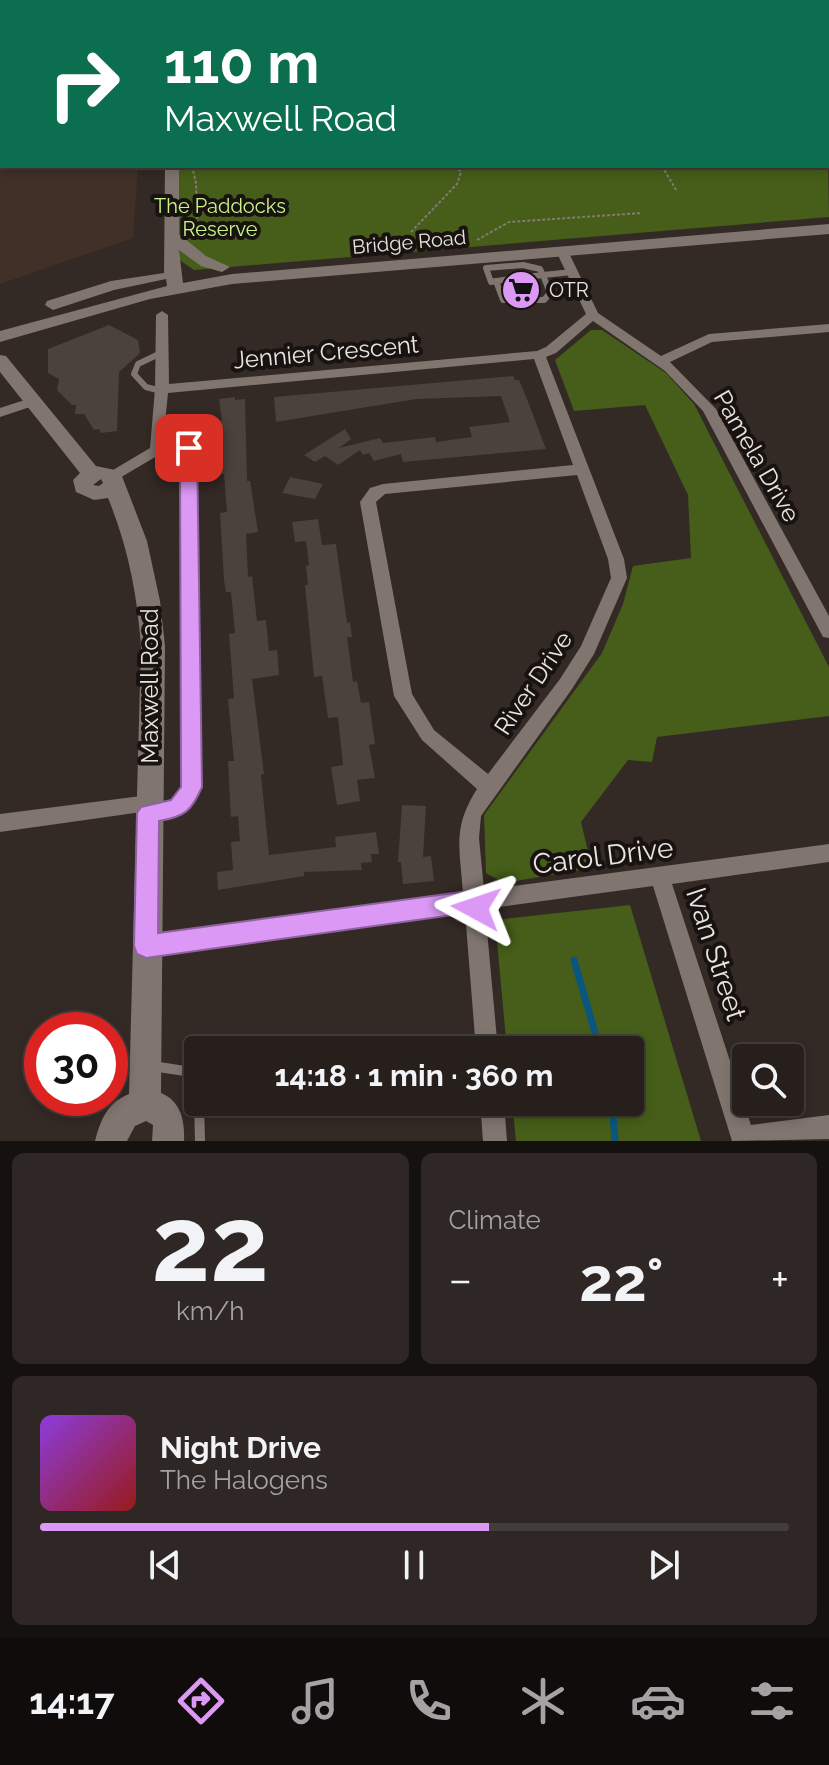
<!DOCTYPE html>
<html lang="en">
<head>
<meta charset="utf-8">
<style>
  body { margin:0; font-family:Raleway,sans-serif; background:#2e2725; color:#f1f3f6; height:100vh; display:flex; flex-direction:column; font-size:30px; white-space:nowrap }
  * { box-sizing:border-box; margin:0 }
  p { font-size:26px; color:#a4a2a3 }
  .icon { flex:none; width:44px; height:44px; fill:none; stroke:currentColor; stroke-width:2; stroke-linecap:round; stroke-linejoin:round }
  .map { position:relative; height:1141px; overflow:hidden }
  .details { display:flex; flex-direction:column; gap:12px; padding:12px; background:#15110f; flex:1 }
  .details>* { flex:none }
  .guide { position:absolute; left:0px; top:0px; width:830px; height:168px; box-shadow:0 4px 12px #0003,0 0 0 2px #423d3b; background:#0b6e4f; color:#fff; overflow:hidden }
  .controls { position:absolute; left:732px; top:1044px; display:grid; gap:16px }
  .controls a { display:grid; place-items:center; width:72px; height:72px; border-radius:8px; background:#261f1c; box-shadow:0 4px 12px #0003,0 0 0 2px #423d3b; font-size:40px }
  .speed { position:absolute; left:24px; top:1012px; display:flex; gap:16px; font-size:40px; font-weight:700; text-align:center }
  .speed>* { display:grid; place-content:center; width:104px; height:104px; border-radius:50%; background:#261f1c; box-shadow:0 4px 12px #0003,0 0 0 2px #423d3b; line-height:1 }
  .speed .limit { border:12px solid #d22; background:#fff; color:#111 }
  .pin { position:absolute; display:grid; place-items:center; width:68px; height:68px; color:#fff; margin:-34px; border-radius:16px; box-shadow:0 4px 12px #0006 }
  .me { position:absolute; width:88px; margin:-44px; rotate:275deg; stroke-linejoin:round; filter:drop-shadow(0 0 6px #0008) }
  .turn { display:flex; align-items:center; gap:28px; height:168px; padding:0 32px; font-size:36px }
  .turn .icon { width:104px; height:104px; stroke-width:2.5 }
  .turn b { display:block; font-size:56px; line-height:68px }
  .big { font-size:60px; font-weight:700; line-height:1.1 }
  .details .widget { flex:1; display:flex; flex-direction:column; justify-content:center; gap:12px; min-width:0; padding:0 28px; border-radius:12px; background:#2e2725 }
  .details .dial { align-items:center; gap:0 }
  .dial b { font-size:104px; line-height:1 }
  .song { display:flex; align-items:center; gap:24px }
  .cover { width:96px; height:96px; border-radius:12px; background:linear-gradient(135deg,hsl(270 70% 55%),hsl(0 70% 35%)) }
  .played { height:8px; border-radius:4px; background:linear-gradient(90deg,#db99f5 60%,#423d3b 60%) }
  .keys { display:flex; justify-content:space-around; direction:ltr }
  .heat { display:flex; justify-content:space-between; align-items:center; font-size:44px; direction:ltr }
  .details .tiles { flex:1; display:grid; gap:12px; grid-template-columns:1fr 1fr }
  .widget:last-child { grid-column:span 2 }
  .trip { position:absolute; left:184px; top:1036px; width:460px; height:80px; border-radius:8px; background:#261f1c; box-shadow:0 4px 12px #0003,0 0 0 2px #423d3b; font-weight:700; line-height:80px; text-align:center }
  .tabs { display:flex; height:128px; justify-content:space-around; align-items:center; background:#0f0c0b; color:#a4a2a3 }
  .tabs .icon { width:56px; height:56px }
  .tabs .active { color:#db99f5 }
  .tabs b { font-size:36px; color:#f1f3f6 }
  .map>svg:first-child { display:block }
</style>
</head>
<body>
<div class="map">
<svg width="829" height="1141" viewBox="0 0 829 1141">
  <rect width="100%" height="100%" fill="#332925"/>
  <path fill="#403028" d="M0,0H150L2,2V166H138L133,238L0,284Z"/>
  <g fill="#465e19">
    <path d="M169,0H760L746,2Z"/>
    <path d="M828,157L829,217L194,270L174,256L169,166H828Z"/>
    <path d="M591,330H602L666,373L694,404L829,667V716L657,737L652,762L628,760L581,822L592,868L504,883L486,873L484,815L602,653L623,604L633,566L691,558L688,495L645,405L574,411L555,360Z"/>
    <path d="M630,905L701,1141H516L512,1102H630V1050H507L495,920Z"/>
  </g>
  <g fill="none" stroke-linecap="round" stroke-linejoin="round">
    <g stroke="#0b567e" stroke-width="7">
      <path d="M574,960L600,1050"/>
      <path d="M612,1102L615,1141"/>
    </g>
  </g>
  <g fill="#4c423c">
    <path d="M536,282L541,294H507L504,286Z"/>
    <path d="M109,325L138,340L140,353L119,372L117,431L101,433L99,429L94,430L84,414H75L76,405H72L57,390L59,379L48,373V349Z"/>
    <path d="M513,376L515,380H519L527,399L546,449L403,462L401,454L374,461L369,453L363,455L360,450L338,465L325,456L315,462L304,455L345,429L351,439L339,448L380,438L383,443L435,437L436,442L472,437L469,427L510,422L501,396L416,399L276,422L274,397Z"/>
    <path d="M235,397V400L245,399L247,481H250L258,532L246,534L248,577L252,576L257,621L266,620L269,651L277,650L279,675L252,679L264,774L261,775L269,855L336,847L335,837L376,832L379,854H371L372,862L361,863L362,870L304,872V876L218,890L217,872L233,870L231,842L240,841L238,816L231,817L230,799L228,761H234L228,699L234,698L229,634L235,633L231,592H226L224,580L220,513L227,512L224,474H220L217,421H222L219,399Z"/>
    <path d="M290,477L323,484L315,499L282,493Z"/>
    <path d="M318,519L322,545L336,544L347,623L350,622L352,637H347L353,682L357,681L361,703L369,702L375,744L369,745L375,778L357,780L360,801L337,805L331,767L343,765L338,717L328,718L322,676L314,677L305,585H308L306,566L309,565L306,541L295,542L292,522Z"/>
    <path d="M402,805L426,806L423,857L431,856L434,881L403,884L401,862H398Z"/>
  </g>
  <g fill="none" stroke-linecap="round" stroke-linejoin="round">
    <g stroke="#847b77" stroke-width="2" stroke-dasharray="3 2" stroke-linecap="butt">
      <path d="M229,0L232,2"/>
      <path d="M448,0L451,2"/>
      <path d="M804,0L808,2"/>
      <path d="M337,2L340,0"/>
      <path d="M526,2H531"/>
      <path d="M539,2L544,0"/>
      <path d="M767,2L782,0"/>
      <path d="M192,166L196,183L198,238"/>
      <path d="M662,166L676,190"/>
      <path d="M411,232L457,184L461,172L456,166"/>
      <path d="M477,240L509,222L642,213"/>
    </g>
    <g stroke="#81756f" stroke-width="6">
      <path d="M543,275L572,272"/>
      <path d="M496,281L503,300H544L550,293L543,275"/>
      <path d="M496,281L491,282L486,268L523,265L540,269L543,275"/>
      <path d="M496,281L543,275"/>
      <path d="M161,353L138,364L134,374L146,387L161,391"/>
    </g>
    <path stroke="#81756f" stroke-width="8" d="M159,440L179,441L189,448L191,734"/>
    <g stroke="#81756f" stroke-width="10">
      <path d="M156,812C203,804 191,769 191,732"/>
      <path d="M152,1066L185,1071L198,1086"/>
      <path d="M199,1102L200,1141"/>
    </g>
    <g fill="#81756f" fill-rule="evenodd">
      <path d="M562,248L568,251L598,313L661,356L709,334L829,324V332L712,342L670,362L716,409L829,616V638L823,637L703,411L665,371L593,321L556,353L546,357L624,559L627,578L594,654L572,689L481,816L479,838L484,890L829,844V862L672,884L751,1125L829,1115V1139L732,1141L653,886L485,909L498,1050H476L465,912L146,956L139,953L135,946L139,939L146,936L463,893C460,849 452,828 477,789L422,740L394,696L360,502L370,488L383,484L573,465L534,359L168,393L162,453L118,479H108L106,476L108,473L150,448L155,389L156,315L162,311L168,315L169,384L537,351L546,347L586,314L556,251ZM577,475L608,559L611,578L581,646L560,679L488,774L434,730L412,694L376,502L385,494Z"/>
      <path d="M31,398L36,399L38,402L36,405L0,417V408Z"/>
      <path d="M149,795L156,797L159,803L156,809L149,811L0,832V814Z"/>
      <path d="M480,1102H504L507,1141H483Z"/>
    </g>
    <g fill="#81756f" fill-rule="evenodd">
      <rect x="163" y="0" width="12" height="2"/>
      <path d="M165,166H179V234L206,256L230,267L222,272L201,266L179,250L183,283L232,274L829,224V234L232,284L150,299L0,342V331L167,286L166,279L114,290L53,310L45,305L47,301L111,281L164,273Z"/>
      <path d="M0,355L6,356L96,466L120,471L147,541L160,601L165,646L161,1093C181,1101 185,1121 184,1141H152L153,1125L146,1121L135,1126L127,1141H95C101,1119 107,1103 129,1094L141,646C137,593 128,547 108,498L94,500L76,492L73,480L80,473L0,372ZM101,479L103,483L99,486L93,485Z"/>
    </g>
  </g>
  <path fill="#db99f5" stroke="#8e639f" stroke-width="2" d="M189,443L197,448L202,787C192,810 185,817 159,821L158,933L476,890L484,893L488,908L485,916L476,919L467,913L146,958L137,954L134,946L137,813L141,807L171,800L181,787L180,448Z"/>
  <defs>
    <symbol id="supermarket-disc" viewBox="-11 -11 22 22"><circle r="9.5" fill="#db99f5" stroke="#181311"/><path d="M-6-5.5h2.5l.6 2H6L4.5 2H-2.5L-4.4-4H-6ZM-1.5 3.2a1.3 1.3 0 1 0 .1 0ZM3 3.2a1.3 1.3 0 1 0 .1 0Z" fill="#111"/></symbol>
  </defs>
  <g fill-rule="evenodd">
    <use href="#supermarket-disc" x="499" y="268" width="44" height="44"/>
  </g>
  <g text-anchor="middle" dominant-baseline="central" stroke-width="8" stroke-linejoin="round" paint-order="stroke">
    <g font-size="20" fill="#caf686" stroke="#181311">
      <text x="220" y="206">The Paddocks<tspan x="220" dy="23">Reserve</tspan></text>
    </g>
    <g font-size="20" fill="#eae4e0" stroke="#181311">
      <text transform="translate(409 242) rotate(-5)">Bridge Road</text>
    </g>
    <g font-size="20" fill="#eae4e0" stroke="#181311" text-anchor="start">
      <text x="549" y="290">OTR</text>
    </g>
    <g font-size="24" fill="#eae4e0" stroke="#181311">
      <text transform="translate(326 352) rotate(-5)">Jennier Crescent</text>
      <text transform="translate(757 456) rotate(60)">Pamela Drive</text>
      <text transform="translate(533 683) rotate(-56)">River Drive</text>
      <text transform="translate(149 686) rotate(-90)">Maxwell Road</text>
    </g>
    <g font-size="28" fill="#eae4e0" stroke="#181311">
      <text transform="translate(603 856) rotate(-7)">Carol Drive</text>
      <text transform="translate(716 954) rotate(72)">Ivan Street</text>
    </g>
  </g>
</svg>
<div class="controls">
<a><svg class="icon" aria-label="search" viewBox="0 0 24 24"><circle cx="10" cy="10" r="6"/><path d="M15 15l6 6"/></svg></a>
</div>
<div class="speed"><div class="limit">30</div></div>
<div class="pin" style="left:189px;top:448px;background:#d93025"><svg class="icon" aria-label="arrive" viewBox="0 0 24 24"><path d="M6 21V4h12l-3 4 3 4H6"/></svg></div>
<svg class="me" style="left:476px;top:908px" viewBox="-20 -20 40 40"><path d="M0-17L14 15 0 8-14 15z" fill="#db99f5" stroke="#fff" stroke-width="4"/></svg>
<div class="trip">14:18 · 1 min · 360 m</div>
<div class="guide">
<div class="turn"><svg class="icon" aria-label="right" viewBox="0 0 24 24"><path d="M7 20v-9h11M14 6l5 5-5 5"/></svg><div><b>110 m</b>Maxwell Road</div></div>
</div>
</div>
<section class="details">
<div class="tiles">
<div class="widget dial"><b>22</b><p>km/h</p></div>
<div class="widget"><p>Climate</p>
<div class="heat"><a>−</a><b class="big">22°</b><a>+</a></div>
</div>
<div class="widget">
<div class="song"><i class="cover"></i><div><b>Night Drive</b><p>The Halogens</p></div></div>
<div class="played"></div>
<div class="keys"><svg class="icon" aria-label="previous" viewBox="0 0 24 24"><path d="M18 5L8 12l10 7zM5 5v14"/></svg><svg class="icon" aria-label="pause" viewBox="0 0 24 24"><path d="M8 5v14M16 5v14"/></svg><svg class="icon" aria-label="next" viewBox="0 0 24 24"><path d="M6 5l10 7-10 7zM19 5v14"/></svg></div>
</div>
</div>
</section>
<nav class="tabs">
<b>14:17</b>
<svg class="icon active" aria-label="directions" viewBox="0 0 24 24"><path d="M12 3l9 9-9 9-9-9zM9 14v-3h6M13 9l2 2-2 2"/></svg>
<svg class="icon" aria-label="music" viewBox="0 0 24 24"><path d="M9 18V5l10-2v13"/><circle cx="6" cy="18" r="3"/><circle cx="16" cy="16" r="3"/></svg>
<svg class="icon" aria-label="phone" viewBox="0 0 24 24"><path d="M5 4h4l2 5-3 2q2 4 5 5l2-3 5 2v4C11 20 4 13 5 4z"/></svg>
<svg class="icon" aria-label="climate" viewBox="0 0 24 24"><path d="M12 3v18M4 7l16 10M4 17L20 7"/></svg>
<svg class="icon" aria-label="car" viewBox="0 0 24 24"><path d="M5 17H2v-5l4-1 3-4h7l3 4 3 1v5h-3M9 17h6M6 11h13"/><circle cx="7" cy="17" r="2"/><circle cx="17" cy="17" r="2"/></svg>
<svg class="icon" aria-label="filters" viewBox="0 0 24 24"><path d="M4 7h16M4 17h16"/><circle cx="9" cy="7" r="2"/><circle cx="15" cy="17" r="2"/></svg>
</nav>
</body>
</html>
